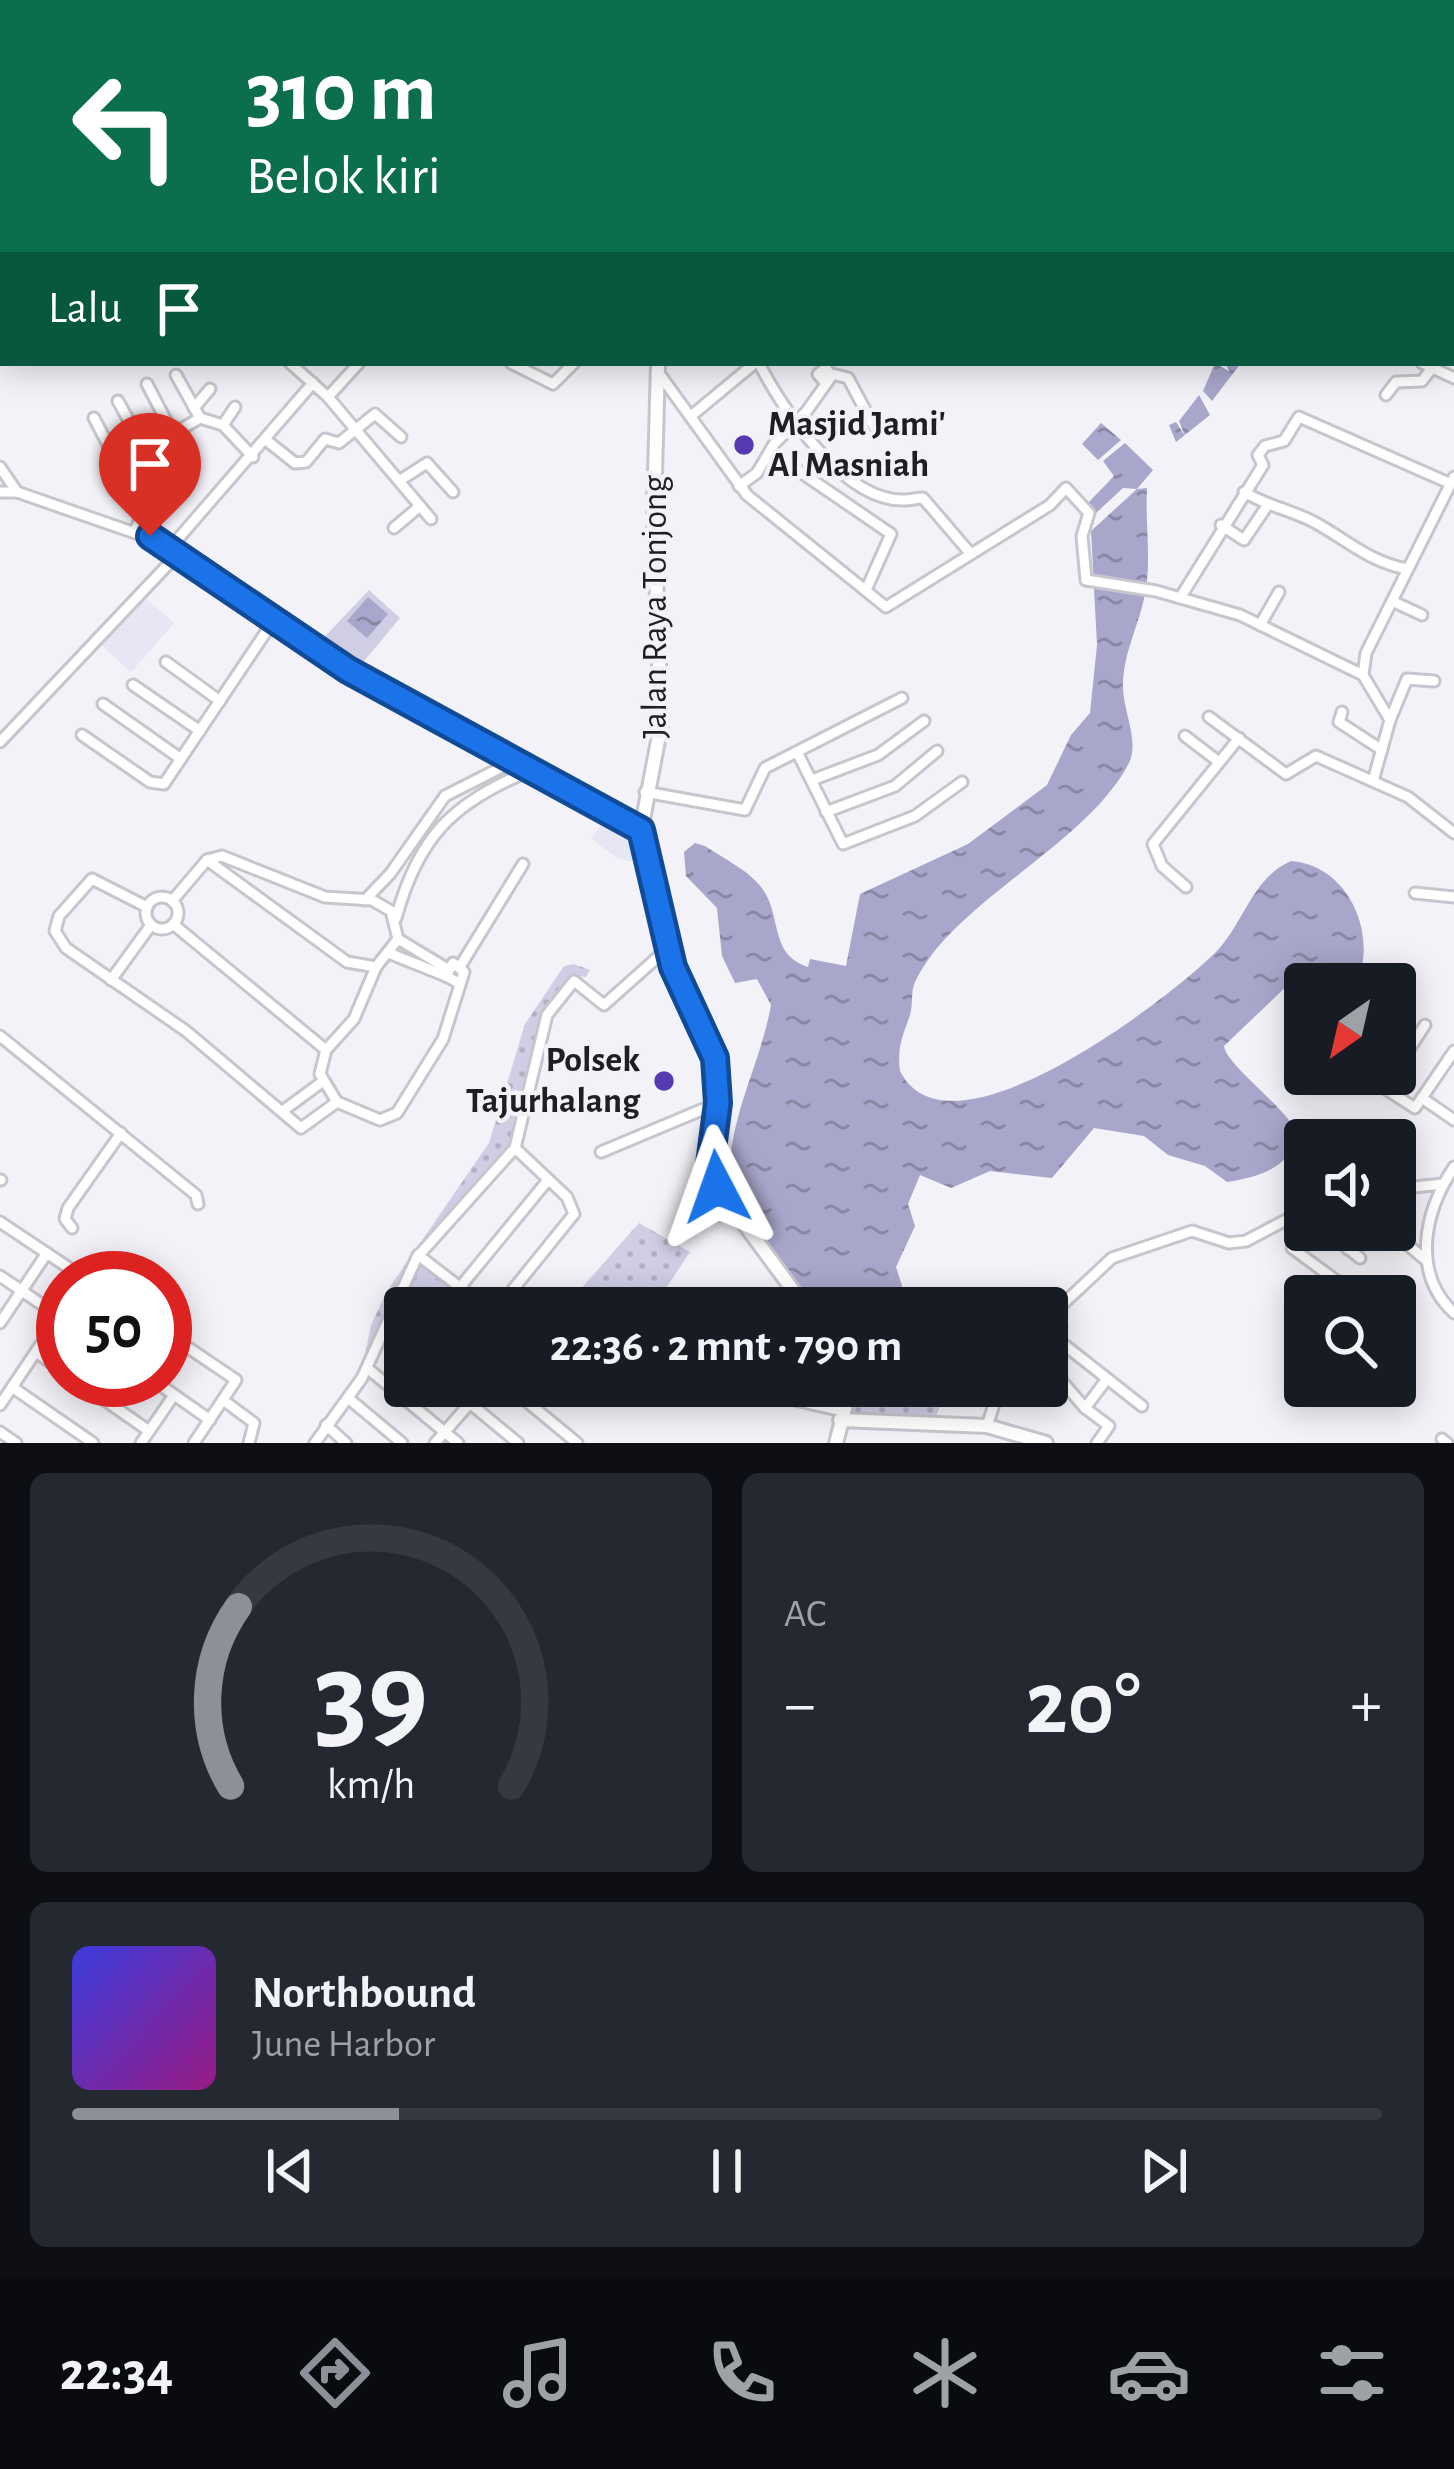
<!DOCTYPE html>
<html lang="id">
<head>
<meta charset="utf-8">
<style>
  body { margin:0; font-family:"Alegreya Sans",sans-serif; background:#242831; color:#f1f3f6; height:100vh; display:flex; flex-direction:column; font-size:45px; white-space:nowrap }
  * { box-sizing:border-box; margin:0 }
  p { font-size:39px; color:#9ea1a6 }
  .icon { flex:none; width:66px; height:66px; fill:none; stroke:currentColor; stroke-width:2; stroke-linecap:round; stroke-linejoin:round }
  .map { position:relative; height:1443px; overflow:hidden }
  .sheet { display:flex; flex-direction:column; gap:30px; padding:30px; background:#0d0f14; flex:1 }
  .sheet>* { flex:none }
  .guide { position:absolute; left:0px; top:0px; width:1455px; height:366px; box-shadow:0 6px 30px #0003; background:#0b6e4f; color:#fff; overflow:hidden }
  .needle { width:78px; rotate:214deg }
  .tools { position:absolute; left:1284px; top:963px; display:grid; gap:24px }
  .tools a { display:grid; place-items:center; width:132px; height:132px; border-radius:12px; background:#171b24; box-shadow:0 6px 30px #0003; font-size:60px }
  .speed { position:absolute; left:36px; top:1251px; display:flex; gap:24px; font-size:60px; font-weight:700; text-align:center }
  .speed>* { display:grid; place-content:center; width:156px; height:156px; border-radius:50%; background:#171b24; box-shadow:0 6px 30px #0003; line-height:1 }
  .speed .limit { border:18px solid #d22; background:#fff; color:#111 }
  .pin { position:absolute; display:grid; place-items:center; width:102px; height:102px; color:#fff; margin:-123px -51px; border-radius:50% 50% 50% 0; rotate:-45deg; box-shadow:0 0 12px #0007 }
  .pin .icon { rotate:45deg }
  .me { position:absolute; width:132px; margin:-66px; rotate:356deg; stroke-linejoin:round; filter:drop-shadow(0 0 9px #0008) }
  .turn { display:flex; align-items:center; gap:42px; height:252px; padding:0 48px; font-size:54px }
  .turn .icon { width:156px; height:156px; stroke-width:2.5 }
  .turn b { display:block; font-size:84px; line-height:102px }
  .then { display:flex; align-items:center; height:114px; padding:0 48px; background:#0003; gap:24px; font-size:45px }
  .big { font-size:90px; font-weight:700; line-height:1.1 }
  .sheet .tile { flex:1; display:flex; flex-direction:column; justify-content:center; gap:18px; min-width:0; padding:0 42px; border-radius:18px; background:#242831 }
  .sheet .dial { align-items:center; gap:0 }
  .dial svg { height:312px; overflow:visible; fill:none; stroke:#363941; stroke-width:7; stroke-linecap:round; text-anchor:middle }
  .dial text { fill:#f1f3f6; stroke:none }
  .song { display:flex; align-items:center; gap:36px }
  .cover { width:144px; height:144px; border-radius:18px; background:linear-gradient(135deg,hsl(240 70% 55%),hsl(310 70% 35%)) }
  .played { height:12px; border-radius:6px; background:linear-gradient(90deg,#8c9099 25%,#363941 25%) }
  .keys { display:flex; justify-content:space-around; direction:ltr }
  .heat { display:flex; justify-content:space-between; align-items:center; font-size:66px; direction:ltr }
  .sheet .tiles { flex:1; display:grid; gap:30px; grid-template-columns:1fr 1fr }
  .tile:last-child { grid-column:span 2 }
  .trip { position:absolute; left:384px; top:1287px; width:684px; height:120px; border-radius:12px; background:#171b24; box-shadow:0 6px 30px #0003; font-weight:700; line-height:120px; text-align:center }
  .tab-bar { display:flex; height:192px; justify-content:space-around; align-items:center; background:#090b0e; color:#9ea1a6 }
  .tab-bar .icon { width:84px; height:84px }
  .tab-bar .current { color:#8c9099 }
  .tab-bar b { font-size:54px; color:#f1f3f6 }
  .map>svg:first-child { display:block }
</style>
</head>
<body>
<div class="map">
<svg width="1454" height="1443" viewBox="0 0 1454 1443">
  <defs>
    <pattern id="grass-dots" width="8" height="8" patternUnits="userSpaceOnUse" patternTransform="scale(3)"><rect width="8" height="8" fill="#cfcee5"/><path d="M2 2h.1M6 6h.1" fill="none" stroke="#b1b0c4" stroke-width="1.8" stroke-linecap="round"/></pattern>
    <pattern id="water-ripples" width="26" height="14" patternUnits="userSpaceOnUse" patternTransform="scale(3)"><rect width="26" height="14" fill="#a8a6ca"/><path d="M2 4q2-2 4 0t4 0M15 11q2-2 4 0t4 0" fill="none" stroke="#8887a4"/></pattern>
  </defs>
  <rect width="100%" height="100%" fill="#f2f2f8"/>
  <g fill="#e6e6f4">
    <path d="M139,593L174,623L131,672L97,641Z"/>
    <path d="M606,818L632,833L640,864L617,858L591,838Z"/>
  </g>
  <g fill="url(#grass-dots)">
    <path d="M574,964L590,970L586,977L569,975L545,1009L507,1150L409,1264L362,1371L371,1325L387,1291L489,1143L525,1024L564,966Z"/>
    <path d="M639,1223L690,1252L653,1308H556L579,1291Z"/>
    <path d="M423,1259L482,1308H421L401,1291Z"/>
    <path d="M857,1386H948L935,1419L848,1416Z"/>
  </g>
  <path fill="#cfcee5" d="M369,590L400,618L355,672L315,647Z"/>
  <g fill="url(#water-ripples)">
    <path d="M1215,363L1230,372L1225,363H1241L1212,401L1203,391Z"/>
    <path d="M1199,395L1210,415L1176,442L1169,425L1176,422L1185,436L1179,421Z"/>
    <path d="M1101,423L1121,440L1098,460L1082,444Z"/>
    <path d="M1125,443L1153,470L1137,489L1147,488C1145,520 1151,556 1146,588C1141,622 1124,649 1123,684C1122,710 1140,740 1129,763C1086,846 953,901 915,982C910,993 914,1006 909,1018C902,1037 897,1049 900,1071C949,1169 1170,998 1216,952C1244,923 1252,878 1291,861C1349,865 1379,936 1356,984H1305V989L1291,982L1224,1046C1226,1064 1280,1103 1297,1131C1293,1168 1259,1177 1227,1182L1205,1166L1168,1155L1144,1136L1094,1128L1052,1178L990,1171L951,1188L920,1175L908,1204L915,1226L896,1267L909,1308H816L731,1192C723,1126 760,1068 771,1005L757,979L735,983L722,956L717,908L686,876L684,852L695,843L705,846C723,858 748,870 761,887C783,915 768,954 808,967L810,959L846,966L860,894L968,844L1047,785L1071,735L1090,713L1097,645L1091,531L1137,489L1123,488L1096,513L1087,504L1114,476L1103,461Z"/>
    <path d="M368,597L388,614L367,638L347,621Z"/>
  </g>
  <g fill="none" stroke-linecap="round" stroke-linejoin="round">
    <defs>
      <g id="street">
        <path d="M422,0H434"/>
        <path d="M507,0L511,3"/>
        <path d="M848,0L849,3"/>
        <path d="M887,0L888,3"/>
        <path d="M926,0L927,3"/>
        <path d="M957,0L960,3"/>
        <path d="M998,0L1001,3"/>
        <path d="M1044,0L1047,3"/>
        <path d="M1087,0L1090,3"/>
        <path d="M1131,0L1134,3"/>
        <path d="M1166,0V3"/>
        <path d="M1214,0V3"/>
        <path d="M477,3L478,0"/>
        <path d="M1032,3L1036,0"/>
        <path d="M1059,3L1062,0"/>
        <path d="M1452,64L1454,65"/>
        <path d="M1452,91L1454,88"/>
        <path d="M0,166L3,168"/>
        <path d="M1452,207L1454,209"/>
        <path d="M290,363L328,397L431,519"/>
        <path d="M511,363L553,384L574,363"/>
        <path d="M759,363C782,409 845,503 905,500C911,500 917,498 923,498L970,553"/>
        <path d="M1422,363L1454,378"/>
        <path d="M658,372L747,495L886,607L1050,505L1066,488L1089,513L1082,536L1086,580L1156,591L1240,615L1363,675"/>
        <path d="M832,374L848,378L877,432"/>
        <path d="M176,375L200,418"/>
        <path d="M147,384L173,434"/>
        <path d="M1386,395L1396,382L1422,381L1432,368"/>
        <path d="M328,397L359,363"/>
        <path d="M118,401L145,450"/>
        <path d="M194,408L210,389"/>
        <path d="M691,416L755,363"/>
        <path d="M94,418L119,466L200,418L223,425L253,457"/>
        <path d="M223,425L235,407"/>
        <path d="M266,440L295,463L306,462L325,439L339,443L375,414L401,437"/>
        <path d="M0,467L17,492"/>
        <path d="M796,469L891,534L866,590"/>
        <path d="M399,481L427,463L453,492"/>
        <path d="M739,486L757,473L774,444L806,412L831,377L826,368L818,374L824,381"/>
        <path d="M0,492H17L161,542L348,671L641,830"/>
        <path d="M1244,492C1267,506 1291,510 1314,522C1347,540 1369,562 1407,569"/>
        <path d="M1221,525L1244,540L1267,506"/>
        <path d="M394,528L420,506"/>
        <path d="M135,530L149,503"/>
        <path d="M171,547L313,383"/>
        <path d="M1180,598L1263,465L1258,455L1265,446L1284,441L1299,417L1449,483"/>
        <path d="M1394,602L1422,615"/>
        <path d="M1260,625L1279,592"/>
        <path d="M166,662L220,701"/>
        <path d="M133,685L200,731"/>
        <path d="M103,704L181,759"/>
        <path d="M1342,712L1339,722L1382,750"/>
        <path d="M1209,717L1286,774L1316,756L1408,797L1454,833"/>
        <path d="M1390,720L1407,679L1434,681"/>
        <path d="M82,735L150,782L164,784L274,620"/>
        <path d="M1185,736L1219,762"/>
        <path d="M0,742L179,553"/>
        <path d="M797,752L843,844L915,816L962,782"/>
        <path d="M812,780L878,755L924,721"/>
        <path d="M1373,781L1390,720L1363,675L1366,653L1454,477"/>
        <path d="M645,792L745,810L765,768L902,698"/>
        <path d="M826,812L895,786L937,751"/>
        <path d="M207,860L347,962L376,967"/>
        <path d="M1186,887L1162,866L1153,844L1239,738"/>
        <path d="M1415,893L1454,897"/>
        <circle cx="162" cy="913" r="16"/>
        <path d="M365,900L390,874L445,796L510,763"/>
        <path d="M172,901L207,860L222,856L325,897L372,900L391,911L398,939L376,967L354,1019L326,1050L320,1074L337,1102L380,1120L397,1113L443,1039L464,972L453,963L446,976L457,982"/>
        <path d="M147,907L92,879L59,916L55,931L66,948L186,1031L301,1128L337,1102"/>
        <path d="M396,918C418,838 452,803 527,772"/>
        <path d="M173,924L326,1050"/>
        <path d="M398,939L446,968"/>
        <path d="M391,954L446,976"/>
        <path d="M461,965L523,864"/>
        <path d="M111,980L151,925"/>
        <path d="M0,1036L196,1195L198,1204"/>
        <path d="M1395,1071L1425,1025"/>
        <path d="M1393,1074L1384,1088L1415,1108L1454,1051"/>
        <path d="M1422,1098L1454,1120"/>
        <path d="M284,1110L322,1082"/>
        <path d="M601,1152L718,1103"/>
        <path d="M1454,1167C1424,1212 1411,1273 1454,1313"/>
        <path d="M0,1180H1"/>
        <path d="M1395,1189L1443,1184"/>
        <path d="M0,1222L84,1278"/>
        <path d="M72,1228L65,1219L68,1208L121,1133"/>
        <path d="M1306,1230L1292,1248L1349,1290"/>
        <path d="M1325,1230L1360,1258"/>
        <path d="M1390,1230L1427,1261"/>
        <path d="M1348,1249L1363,1230"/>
        <path d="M420,1254L515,1148"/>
        <path d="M0,1276L63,1319"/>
        <path d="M461,1286L548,1180"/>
        <path d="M398,1291L416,1308"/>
        <path d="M498,1308L574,1214L567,1197L515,1148L547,1015L574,981L604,1005L668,948"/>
        <path d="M1047,1319L1112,1258L1192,1231L1229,1243L1246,1241L1305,1210"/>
        <path d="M0,1323L47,1253"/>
        <path d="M384,1331L405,1349"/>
        <path d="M165,1332L236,1380L194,1443"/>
        <path d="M1053,1336L1142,1406"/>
        <path d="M1047,1344L1061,1326"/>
        <path d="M36,1352L63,1371"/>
        <path d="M1047,1364L1085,1408L1109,1426L1097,1443"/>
        <path d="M367,1368L458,1443"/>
        <path d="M76,1380L149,1431"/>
        <path d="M153,1380L210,1420"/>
        <path d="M449,1386L518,1443"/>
        <path d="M508,1386L577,1443"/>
        <path d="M12,1387L93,1443"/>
        <path d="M777,1396L843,1411"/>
        <path d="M348,1398L402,1443"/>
        <path d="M223,1400L254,1423L249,1443"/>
        <path d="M0,1405L60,1316"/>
        <path d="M1085,1408L1107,1379"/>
        <path d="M326,1425L346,1443"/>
        <path d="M987,1426L1000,1386"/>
        <path d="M0,1432L16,1443"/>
        <path d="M1442,1439L1447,1443"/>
        <path d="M141,1443L174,1395"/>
        <path d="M315,1443L362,1378L418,1255L487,1308"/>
        <path d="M435,1443L485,1386"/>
      </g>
      <g id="secondary">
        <path d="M618,0L619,3"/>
        <path d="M658,363L654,511L661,725L641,830L673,967L715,1058L718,1103L710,1164L717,1187L806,1308"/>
        <path d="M840,1420L987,1426L1046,1443"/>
        <path d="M836,1443L851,1386"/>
      </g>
    </defs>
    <use href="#street" stroke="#c7c6cd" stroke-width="15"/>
    <use href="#secondary" stroke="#c7c6cd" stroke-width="18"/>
    <use href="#street" stroke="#fff" stroke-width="9"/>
    <use href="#secondary" stroke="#fff" stroke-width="12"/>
  </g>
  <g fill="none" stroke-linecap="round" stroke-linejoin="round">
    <defs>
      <path id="route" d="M150,536L348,670L641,830L673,967L715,1058L718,1103L710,1164L717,1187"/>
    </defs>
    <use href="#route" stroke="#114b97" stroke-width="30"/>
    <use href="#route" stroke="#1a73e8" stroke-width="21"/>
  </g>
  <g fill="#553ab1" stroke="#f2f2f8" stroke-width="4.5">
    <circle cx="744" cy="445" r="12"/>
    <circle cx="664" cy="1081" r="12"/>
  </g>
  <g text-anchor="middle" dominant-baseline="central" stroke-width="9" stroke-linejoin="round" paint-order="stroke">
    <g font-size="36" font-weight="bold" fill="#1f1f22" stroke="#f2f2f8" text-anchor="start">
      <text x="768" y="424">Masjid Jami'<tspan x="768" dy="41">Al Masniah</tspan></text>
      <text x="640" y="1060" text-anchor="end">Polsek<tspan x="640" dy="41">Tajurhalang</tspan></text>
    </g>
    <g font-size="36" fill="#1f1f22" stroke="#f2f2f8">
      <text transform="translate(655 607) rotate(-90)">Jalan Raya Tonjong</text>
    </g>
  </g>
</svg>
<div class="tools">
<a><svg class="needle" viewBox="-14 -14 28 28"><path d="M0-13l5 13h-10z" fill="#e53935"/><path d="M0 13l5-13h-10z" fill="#9ea1a6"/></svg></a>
<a><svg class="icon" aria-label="sound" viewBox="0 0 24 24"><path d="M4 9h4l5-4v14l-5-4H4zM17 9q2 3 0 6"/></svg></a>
<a><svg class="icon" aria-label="search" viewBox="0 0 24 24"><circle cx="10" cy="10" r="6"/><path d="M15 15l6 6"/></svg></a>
</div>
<div class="speed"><div class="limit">50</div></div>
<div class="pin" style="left:150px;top:536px;background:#d93025"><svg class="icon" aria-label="arrive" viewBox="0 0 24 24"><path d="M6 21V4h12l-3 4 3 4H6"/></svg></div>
<svg class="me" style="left:717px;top:1187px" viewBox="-20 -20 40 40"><path d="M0-17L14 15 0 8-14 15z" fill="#1a73e8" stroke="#fff" stroke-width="4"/></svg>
<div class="trip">22:36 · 2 mnt · 790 m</div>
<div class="guide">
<div class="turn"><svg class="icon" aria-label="left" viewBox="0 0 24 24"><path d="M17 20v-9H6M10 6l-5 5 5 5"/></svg><div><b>310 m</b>Belok kiri</div></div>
<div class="then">Lalu<svg class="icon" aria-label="arrive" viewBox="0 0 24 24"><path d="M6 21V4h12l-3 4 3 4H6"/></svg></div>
</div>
</div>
<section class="sheet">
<div class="tiles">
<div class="tile dial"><svg viewBox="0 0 100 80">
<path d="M14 69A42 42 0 1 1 86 69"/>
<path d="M14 69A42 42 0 0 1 16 23" stroke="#8c9099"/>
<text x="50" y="56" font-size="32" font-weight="700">39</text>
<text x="50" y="72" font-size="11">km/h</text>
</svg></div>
<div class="tile"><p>AC</p>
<div class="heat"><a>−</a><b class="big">20°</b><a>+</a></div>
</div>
<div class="tile">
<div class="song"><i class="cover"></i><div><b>Northbound</b><p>June Harbor</p></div></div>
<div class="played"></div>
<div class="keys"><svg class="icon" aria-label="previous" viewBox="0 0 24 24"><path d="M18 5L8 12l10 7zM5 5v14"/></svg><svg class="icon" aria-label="pause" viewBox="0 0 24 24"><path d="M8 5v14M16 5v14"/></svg><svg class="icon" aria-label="next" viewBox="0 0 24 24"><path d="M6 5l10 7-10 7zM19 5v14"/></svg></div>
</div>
</div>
</section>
<nav class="tab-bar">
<b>22:34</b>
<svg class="icon current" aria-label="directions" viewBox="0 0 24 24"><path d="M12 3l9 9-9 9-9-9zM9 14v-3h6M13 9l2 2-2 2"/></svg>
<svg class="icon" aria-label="music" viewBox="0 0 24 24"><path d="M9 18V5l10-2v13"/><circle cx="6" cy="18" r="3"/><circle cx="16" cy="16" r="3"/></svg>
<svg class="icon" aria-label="phone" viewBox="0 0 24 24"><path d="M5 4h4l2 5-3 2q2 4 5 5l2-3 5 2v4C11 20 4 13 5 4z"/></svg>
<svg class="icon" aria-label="climate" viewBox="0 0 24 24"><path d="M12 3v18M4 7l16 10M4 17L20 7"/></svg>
<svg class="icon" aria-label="car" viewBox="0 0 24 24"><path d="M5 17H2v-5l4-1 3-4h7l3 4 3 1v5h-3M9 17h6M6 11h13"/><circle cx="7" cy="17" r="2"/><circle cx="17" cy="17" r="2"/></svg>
<svg class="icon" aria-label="filters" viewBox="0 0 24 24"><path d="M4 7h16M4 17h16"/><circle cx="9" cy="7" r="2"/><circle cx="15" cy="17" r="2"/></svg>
</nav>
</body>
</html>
